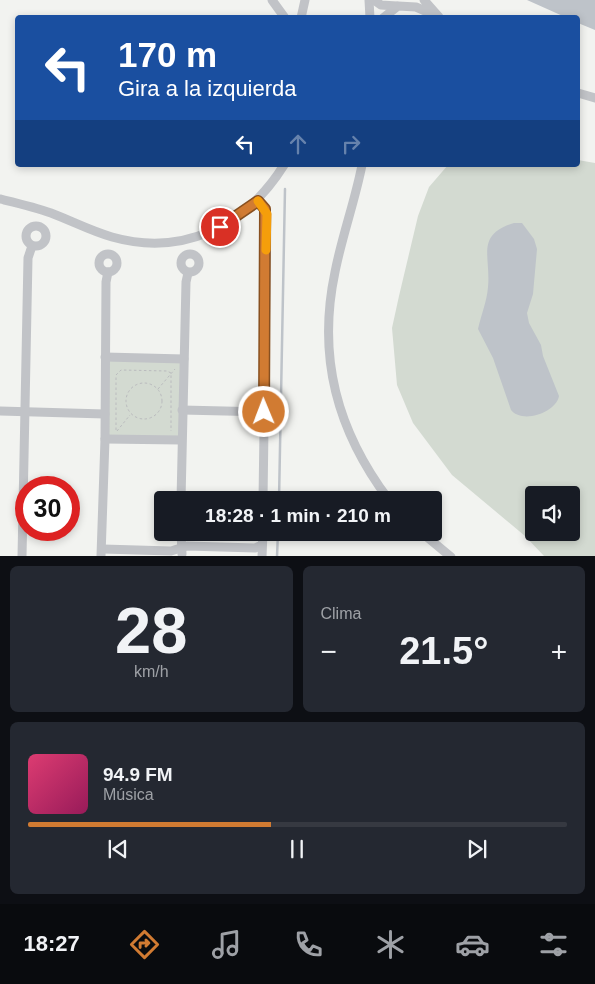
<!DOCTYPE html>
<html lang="es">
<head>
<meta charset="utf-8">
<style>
  body { margin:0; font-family:Arial,sans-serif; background:#242831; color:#f1f3f6; height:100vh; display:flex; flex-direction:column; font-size:19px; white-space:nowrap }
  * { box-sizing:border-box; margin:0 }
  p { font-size:16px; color:#9ea1a6 }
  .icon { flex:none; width:28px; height:28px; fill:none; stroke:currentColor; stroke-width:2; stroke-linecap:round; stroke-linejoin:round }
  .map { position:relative; height:556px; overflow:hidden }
  .details { display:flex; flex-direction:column; gap:10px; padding:10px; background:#0d0f14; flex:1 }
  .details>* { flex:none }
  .hud { position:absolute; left:15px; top:15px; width:565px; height:152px; border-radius:5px; box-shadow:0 2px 8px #0003; background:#1a4fa0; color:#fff; overflow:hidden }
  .fabs { position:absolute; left:525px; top:486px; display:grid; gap:10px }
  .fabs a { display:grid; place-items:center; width:55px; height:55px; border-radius:5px; background:#171b24; box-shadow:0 2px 8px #0003; font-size:25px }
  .speed { position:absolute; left:15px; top:476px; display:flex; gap:10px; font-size:25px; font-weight:700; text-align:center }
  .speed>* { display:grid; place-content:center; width:65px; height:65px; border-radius:50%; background:#171b24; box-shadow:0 2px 8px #0003; line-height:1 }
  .speed .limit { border:8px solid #d22; background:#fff; color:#111 }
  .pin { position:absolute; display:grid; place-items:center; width:42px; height:42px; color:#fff; margin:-21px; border:2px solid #fff; border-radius:50%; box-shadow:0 1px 5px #0007 }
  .me { position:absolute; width:55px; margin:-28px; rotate:359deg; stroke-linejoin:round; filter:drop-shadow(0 0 4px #0008) }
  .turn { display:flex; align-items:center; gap:18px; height:105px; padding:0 20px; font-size:22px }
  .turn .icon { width:65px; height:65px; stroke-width:2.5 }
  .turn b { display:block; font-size:35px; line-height:42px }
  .lanes { display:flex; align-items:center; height:48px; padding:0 20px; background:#0003; justify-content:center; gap:25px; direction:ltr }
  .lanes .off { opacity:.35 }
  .big { font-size:38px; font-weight:700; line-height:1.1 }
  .details .tile { flex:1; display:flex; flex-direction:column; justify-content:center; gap:8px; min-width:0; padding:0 18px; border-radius:8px; background:#242831 }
  .details .dial { align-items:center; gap:0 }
  .dial b { font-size:65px; line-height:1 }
  .song { display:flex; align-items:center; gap:15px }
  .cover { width:60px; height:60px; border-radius:8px; background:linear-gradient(135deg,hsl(340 70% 55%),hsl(330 70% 35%)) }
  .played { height:5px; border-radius:2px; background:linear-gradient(90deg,#d17b32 45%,#363941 45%) }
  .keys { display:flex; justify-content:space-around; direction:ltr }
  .heat { display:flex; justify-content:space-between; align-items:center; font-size:28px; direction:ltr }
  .details .tiles { flex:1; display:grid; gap:10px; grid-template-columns:1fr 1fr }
  .tile:last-child { grid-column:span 2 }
  .trip { position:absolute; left:154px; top:491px; width:288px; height:50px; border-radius:5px; background:#171b24; box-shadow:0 2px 8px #0003; font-weight:700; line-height:50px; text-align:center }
  .tabs { display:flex; height:80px; justify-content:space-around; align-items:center; background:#090b0e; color:#9ea1a6 }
  .tabs .icon { width:35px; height:35px }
  .tabs .selected { color:#d17b32 }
  .tabs b { font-size:22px; color:#f1f3f6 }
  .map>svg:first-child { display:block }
</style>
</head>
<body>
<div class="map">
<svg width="595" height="557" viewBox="0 0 595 557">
  <rect width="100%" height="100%" fill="#f2f3f0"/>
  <g fill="#d3dad1" fill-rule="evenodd">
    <path d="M578,160L595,163V556H544L525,536L452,475L413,423L397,385L392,328L399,296L418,216L429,187L448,165H578ZM534,495H571V532H534Z"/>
    <path d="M105,357L184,359L181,440L105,439Z"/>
  </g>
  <g fill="#bec3c9">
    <path d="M527,0H595V30L578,23V18L565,17Z"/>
    <path d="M514,223H522L534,239L537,249L533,294L527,313L529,323L541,345L543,356L559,396C556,413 522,424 511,410L493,358L478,329C481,315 487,301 488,287C491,256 475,235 514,223Z"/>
  </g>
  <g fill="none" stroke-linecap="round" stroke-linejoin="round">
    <g stroke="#bec3c9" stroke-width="2.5">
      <path d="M279,500L285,189"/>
      <path d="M277,557L278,532"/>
    </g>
    <g stroke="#babbbe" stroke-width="1" stroke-dasharray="2.5 2.5" stroke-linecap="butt">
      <circle cx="144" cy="401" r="18"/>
      <path d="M158,389L175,369"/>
      <path d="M116,430V375L121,370L167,371L171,373V431"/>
      <path d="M117,431L130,415"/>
    </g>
    <g stroke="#c1c3c7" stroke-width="9">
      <path d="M272,0L285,18"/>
      <path d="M369,0L370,18"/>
      <path d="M374,0L381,5L397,6"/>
      <path d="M301,18L305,0"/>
      <path d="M383,18L398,6L416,7L439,17L424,0"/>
      <path d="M578,93L595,98"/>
      <path d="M362,165C355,201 342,236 335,272C317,357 337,431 389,500"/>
      <path d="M0,199C17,203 35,207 51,213C72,221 91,231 112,237C183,257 246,226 284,165"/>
      <path d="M258,201L267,214L263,500"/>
      <circle cx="36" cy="236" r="10"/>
      <circle cx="190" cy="263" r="9"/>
      <circle cx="108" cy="263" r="9"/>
      <path d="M105,357L184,359"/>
      <path d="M182,410L264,412"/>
      <path d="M0,411L105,414"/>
      <path d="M105,439L181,440"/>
      <path d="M181,500L186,282L188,273"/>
      <path d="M181,532L182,554"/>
      <path d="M421,532L451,557"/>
      <path d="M103,549L171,551L187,546L255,548L262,545"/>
      <path d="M101,556L105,439L106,282L108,272"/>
      <path d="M22,557L28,258L32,246"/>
      <path d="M262,557L263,532"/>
    </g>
  </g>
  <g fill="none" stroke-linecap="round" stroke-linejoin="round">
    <defs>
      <path id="route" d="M220,227L258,201L265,209L264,412"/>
    </defs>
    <use href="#route" stroke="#885020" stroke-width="12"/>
    <use href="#route" stroke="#d17b32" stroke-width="9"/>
    <path stroke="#f59e0b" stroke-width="9" d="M258,201L267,214L266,250"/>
  </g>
</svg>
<div class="fabs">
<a><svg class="icon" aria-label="sound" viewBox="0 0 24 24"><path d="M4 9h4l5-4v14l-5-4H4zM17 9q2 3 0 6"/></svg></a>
</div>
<div class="speed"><div class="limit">30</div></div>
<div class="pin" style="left:220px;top:227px;background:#d93025"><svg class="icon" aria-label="arrive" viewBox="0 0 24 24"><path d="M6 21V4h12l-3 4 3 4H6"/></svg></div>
<svg class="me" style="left:264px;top:412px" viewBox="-20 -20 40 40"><circle r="17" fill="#d17b32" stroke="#fff" stroke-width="3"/><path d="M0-11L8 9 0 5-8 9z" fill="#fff"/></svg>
<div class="trip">18:28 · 1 min · 210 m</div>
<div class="hud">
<div class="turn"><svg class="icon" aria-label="left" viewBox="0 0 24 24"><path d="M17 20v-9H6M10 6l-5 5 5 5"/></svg><div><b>170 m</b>Gira a la izquierda</div></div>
<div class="lanes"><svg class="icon" aria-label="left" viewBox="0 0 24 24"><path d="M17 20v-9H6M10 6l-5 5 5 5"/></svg><svg class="icon off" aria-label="ahead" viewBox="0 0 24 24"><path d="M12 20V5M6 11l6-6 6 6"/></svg><svg class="icon off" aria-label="right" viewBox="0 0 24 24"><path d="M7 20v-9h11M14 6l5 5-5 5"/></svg></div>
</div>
</div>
<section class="details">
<div class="tiles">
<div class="tile dial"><b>28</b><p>km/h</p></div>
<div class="tile"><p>Clima</p>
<div class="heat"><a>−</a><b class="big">21.5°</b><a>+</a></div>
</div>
<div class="tile">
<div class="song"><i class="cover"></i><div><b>94.9 FM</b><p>Música</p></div></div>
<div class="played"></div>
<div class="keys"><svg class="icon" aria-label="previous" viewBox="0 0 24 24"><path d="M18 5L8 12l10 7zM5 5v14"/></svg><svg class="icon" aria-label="pause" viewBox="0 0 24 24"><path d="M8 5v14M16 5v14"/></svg><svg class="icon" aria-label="next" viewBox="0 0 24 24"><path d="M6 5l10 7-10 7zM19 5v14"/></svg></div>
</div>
</div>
</section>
<nav class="tabs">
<b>18:27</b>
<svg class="icon selected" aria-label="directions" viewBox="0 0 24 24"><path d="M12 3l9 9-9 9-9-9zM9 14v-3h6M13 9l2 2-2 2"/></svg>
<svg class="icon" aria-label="music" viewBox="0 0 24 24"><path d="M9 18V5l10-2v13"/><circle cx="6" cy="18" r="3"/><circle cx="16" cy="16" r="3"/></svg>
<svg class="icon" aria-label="phone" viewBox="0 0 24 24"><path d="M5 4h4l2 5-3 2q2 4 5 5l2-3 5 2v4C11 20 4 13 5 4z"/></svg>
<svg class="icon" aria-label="climate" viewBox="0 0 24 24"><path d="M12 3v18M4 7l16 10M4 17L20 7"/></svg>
<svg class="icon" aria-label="car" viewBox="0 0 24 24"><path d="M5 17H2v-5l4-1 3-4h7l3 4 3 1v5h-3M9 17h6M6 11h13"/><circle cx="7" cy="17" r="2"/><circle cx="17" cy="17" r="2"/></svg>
<svg class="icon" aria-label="filters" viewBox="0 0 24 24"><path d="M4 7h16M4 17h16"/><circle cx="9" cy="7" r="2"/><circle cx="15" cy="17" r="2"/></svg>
</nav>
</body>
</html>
